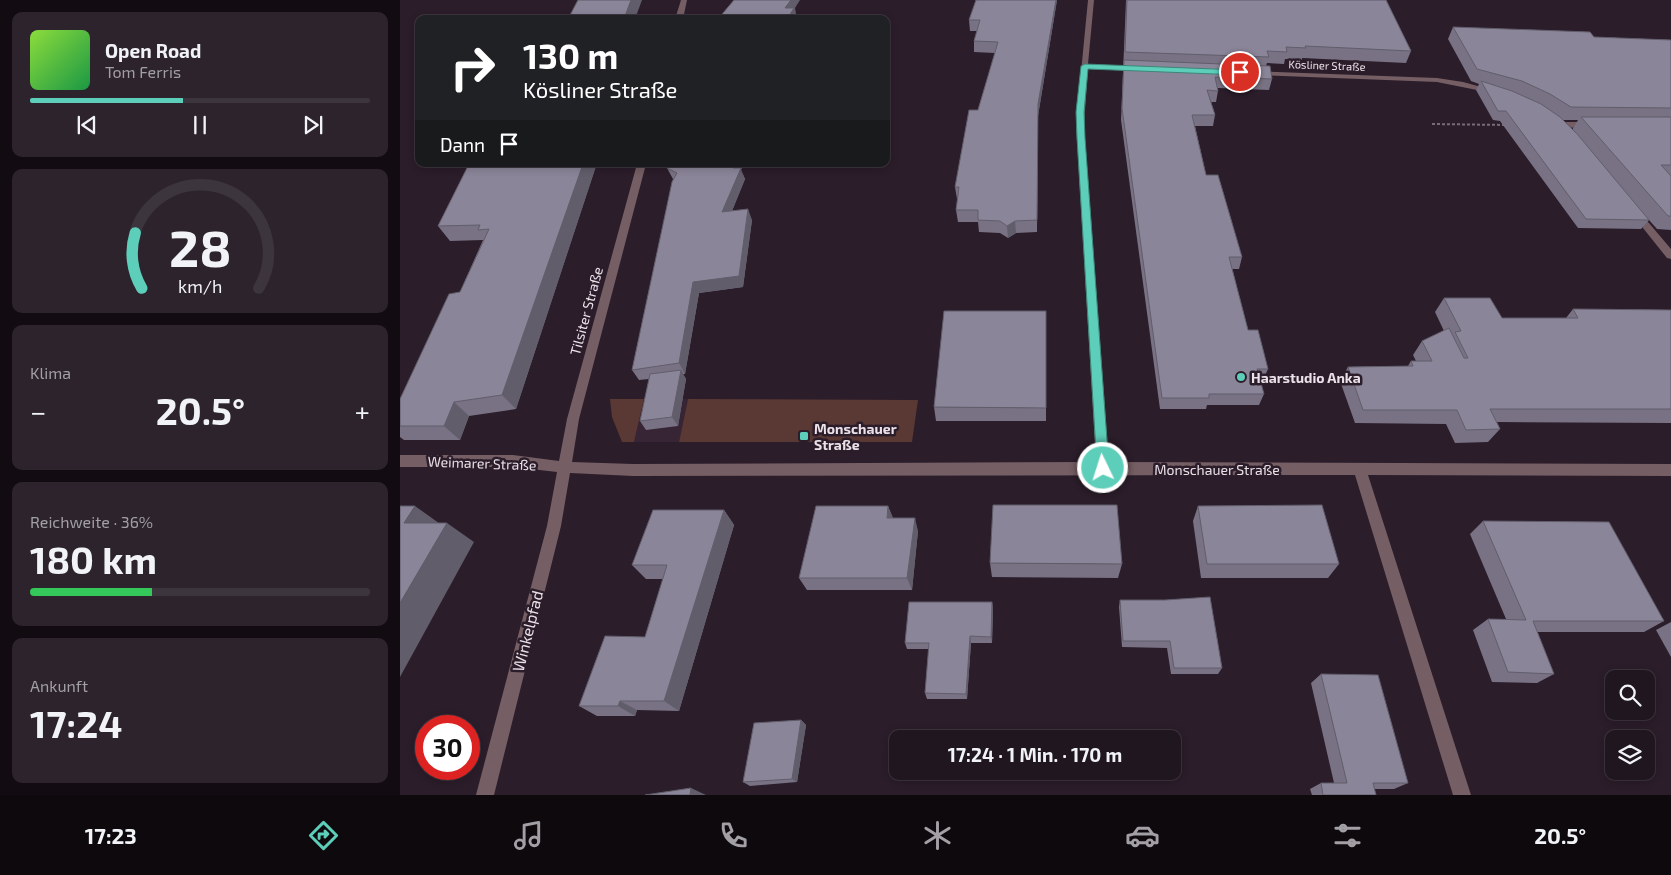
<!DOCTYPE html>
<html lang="de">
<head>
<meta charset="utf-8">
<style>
  body { margin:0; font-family:"Exo 2",sans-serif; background:#2d232d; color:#f1f3f6; height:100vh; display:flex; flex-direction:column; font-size:19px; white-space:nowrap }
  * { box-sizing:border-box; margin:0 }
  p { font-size:16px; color:#a29fa5 }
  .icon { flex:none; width:28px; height:28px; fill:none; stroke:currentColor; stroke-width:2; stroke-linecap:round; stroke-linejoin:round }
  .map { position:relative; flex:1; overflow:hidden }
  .details { display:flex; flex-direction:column; gap:12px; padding:12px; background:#120c12; width:400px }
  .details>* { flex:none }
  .banner { position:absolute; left:15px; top:15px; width:475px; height:152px; border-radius:10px; box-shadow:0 2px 8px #0003,0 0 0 1px #3d353e; background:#202124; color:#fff; overflow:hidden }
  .tools { position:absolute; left:1205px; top:670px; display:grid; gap:10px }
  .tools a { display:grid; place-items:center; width:50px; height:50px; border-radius:10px; background:#201620; box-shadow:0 2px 8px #0003,0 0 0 1px #3d353e; font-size:25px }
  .speed { position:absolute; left:15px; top:715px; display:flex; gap:10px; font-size:25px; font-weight:700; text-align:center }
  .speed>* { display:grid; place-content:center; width:65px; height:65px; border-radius:50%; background:#201620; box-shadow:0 2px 8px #0003,0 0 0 1px #3d353e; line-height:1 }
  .speed .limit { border:8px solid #d22; background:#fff; color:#111 }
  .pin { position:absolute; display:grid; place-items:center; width:42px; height:42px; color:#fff; margin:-21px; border:2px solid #fff; border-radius:50%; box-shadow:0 1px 5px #0007 }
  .me { position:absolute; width:55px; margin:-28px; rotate:356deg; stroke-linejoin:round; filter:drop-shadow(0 0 4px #0008) }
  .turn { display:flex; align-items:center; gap:18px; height:105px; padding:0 25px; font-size:22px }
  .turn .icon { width:65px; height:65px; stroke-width:2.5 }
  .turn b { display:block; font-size:35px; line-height:42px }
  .then { display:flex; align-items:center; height:48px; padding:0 25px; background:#0003; gap:10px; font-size:19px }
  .big { font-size:38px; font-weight:700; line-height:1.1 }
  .details .tile { flex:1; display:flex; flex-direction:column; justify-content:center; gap:8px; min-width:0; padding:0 18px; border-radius:10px; background:#2d232d }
  .details .dial { align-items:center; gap:0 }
  .dial svg { height:130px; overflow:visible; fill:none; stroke:#3d353e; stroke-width:7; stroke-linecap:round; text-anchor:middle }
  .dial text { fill:#f1f3f6; stroke:none }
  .song { display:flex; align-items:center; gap:15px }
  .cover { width:60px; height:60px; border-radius:8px; background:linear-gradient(135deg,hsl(90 70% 55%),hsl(140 70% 35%)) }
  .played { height:5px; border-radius:2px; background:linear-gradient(90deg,#5dceb9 45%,#3d353e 45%) }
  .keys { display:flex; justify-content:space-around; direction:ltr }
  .heat { display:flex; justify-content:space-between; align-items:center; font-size:28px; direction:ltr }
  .charge { height:8px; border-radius:4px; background:linear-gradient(90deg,#34c759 36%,#3d353e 0) }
  .trip { position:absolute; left:489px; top:730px; width:292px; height:50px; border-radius:10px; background:#201620; box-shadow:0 2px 8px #0003,0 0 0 1px #3d353e; font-weight:700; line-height:50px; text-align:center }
  .tabs { display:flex; height:80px; justify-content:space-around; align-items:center; background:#0d090d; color:#a29fa5 }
  .tabs .icon { width:35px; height:35px }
  .tabs .on { color:#5dceb9 }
  .tabs b { font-size:22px; color:#f1f3f6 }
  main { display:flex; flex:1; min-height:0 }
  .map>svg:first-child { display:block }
</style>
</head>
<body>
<main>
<section class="details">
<div class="tile">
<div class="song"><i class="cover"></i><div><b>Open Road</b><p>Tom Ferris</p></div></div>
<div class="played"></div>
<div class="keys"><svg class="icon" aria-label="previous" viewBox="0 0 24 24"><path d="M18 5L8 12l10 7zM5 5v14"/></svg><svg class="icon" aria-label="pause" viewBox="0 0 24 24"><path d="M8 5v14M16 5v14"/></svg><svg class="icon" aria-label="next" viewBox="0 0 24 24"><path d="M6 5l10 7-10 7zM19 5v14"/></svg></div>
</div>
<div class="tile dial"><svg viewBox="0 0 100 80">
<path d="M14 69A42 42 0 1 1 86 69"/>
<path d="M14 69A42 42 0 0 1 10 35" stroke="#5dceb9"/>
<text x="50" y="56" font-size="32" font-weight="700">28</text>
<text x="50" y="72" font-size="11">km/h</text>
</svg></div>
<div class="tile"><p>Klima</p>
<div class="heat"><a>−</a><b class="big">20.5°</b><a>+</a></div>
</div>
<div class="tile"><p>Reichweite · 36%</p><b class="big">180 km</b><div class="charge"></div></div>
<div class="tile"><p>Ankunft</p><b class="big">17:24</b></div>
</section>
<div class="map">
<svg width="1271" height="795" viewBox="0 0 1271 795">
  <rect width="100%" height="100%" fill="#2b1d2a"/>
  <path fill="#372435" d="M244,399H288L279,442H234Z"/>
  <g fill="#5a3833">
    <path d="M210,399H244L234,442H222L212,417Z"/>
    <path d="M288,399L518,400L512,442H279Z"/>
  </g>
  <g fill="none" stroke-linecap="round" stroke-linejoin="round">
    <path stroke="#796c77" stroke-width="2" stroke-dasharray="3 2" stroke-linecap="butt" d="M1032,124L1107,125"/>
    <g fill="#755e64" fill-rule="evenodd">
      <path d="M281,0H287L283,19H275Z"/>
      <path d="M688,0H694L688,64L739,67L743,69L739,71L688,69L684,124L709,462L1271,464V476L968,475L1071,795H1053L955,475L233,476L170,473L161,526L94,795H76L147,526L157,472L113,467H0V455H113L159,461L167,419L237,164H246L179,419L172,462L233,464L696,462L676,124Z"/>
      <path d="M851,71L1037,78L1063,82L1096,91L1092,93L1037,82L854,75H851Z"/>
      <path d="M1192,122L1196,125L1195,127L1160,128L1156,125L1160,122Z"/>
      <path d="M1234,208L1237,209L1271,249V259L1267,258L1231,213V209Z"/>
    </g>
  </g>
  <g fill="#787284" fill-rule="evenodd">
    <path d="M576,0H657L638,116L637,232L616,233L608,238L600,233L579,232L578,222H558L556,210L558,199H557L555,187L595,53L574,52V41L577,31H570L569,20Z"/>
    <path d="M726,0H986L1011,51L1006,63L902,58V60L885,59L884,64L867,63L866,66L872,79L869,90L818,88V91L816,102H811L815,115L813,126H795L806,175L842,257L839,269H832L848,330L868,369L863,380H860L864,394L859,405H807L806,409H760L721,120Z"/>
    <path d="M1053,27L1194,37L1271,40V230L1257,229L1249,220L1241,229L1178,228L1100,121L1093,120L1076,90L1079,84L1071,81L1048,39ZM1163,120H1178L1172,130Z"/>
    <path d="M69,164H195L196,166L116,409L69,416L60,440H4L0,437V399L60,292L83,240L50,241L38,226Z"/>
    <path d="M269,164H344L341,170L345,179L332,211L352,220L343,287L299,293L285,374H283L286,379L278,426L246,430L240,421L249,379L239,380L232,370L273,179L267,168Z"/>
    <path d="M1044,298L1102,318H1166L1173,309L1271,310V423L1097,422L1100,429L1088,442L1055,443L1046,424L955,423L940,381L948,367L1008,366L1011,361H1016L1013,355L1022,341L1044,331L1035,312Z"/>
    <path d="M534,407L646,408V421H536Z"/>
    <path d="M488,506L493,518L518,531L512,590H407L399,578Z"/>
    <path d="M798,506L939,564L928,578H801L793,521Z"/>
    <path d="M324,510L334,525L279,711L237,710L235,716H197L179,706L245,637L263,579H246L232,565Z"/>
    <path d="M1083,521L1264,621L1244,632H1137L1154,674L1137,683L1092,682L1073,630L1088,619H1106L1070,534Z"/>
    <path d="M590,563L722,564L718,578L592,577Z"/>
    <path d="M720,600L822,668L818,674H771L767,648L722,647L719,607Z"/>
    <path d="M592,602L593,609L592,643H571L567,699H527L525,693L529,649H507L505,643Z"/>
    <path d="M1271,622V657L1256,630Z"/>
    <path d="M921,674L1008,783L994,789H974L976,795H912L910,789L921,783H934L911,683Z"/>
    <path d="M401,720L406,725L397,782L350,786L343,782Z"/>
  </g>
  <g fill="#615d6b">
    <path d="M231,0H242L235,19H224Z"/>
    <path d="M391,0H400L395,8L397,19H387L385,8Z"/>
    <path d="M656,0H657L638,116L637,232L638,104Z"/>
    <path d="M182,164H195L196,166L116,409L102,395Z"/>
    <path d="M335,164H344L341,170L345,179L327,223L322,212L333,168Z"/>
    <path d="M348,209L352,220L343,287L299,293L285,374L279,363L293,282Z"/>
    <path d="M615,221L616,233L608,238L607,226Z"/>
    <path d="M281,370L286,379L278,426L272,417Z"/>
    <path d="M54,402L69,416L60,440L44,426Z"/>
    <path d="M15,506L43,526L4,523Z"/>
    <path d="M488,506L493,519L487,518Z"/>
    <path d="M324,510L334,525L279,711L264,701Z"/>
    <path d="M515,518L518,531L512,590L507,578Z"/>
    <path d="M47,523L74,542L0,677V603Z"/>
    <path d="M592,602L593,609L592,643L591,637Z"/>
    <path d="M570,636L571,643L567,699L566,694Z"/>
    <path d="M220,701L237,710L235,716L218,706Z"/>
    <path d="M401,720L406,725L397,782L392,779Z"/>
    <path d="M291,788L306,795H290Z"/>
  </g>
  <g fill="#8b8599" stroke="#615d6b">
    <path d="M178,0H231L224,19H168Z"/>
    <path d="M334,0H391L385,8H394L387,19H318Z"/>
    <path d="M576,0H656L638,104L637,220L615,221L607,226L600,221L578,220V210H556L559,187H555L569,110H578L598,42L574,41L580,20H569Z"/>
    <path d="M727,0H986L1011,51L905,46L906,48L886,47L887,52L867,51L869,57L725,52Z"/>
    <path d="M1053,27L1190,32L1194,37L1271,40V108L1171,107L1150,94L1122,81L1077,69Z"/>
    <path d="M724,60L870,66L872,79L815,77L818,91L807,90L815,115H792L806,175H818L842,257H829L848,330H858L868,369H857L864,394H809V398H762L722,108Z"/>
    <path d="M1081,81L1112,91L1141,104L1160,117L1178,135L1249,220L1186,219L1106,111H1098Z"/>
    <path d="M1181,117H1271V165H1261L1271,176V216H1268Z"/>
    <path d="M69,164H183L102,395L54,402L44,426H0V399L49,294L60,292L89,229L78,230L80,225L38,226Z"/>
    <path d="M269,164H335L333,168H341L322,212L348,209L339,276L293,282L279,363L232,370L272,182L277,173L267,168Z"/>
    <path d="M1044,298H1090L1102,318H1178L1173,309L1271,310V409H1090L1100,429L1066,430L1057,410H963L948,367L1013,366L1011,361H1032L1022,341L1049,328L1064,358H1068L1055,332L1061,331Z"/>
    <path d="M544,311H646V408L534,407Z"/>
    <path d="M281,370L272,417L240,421L250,374Z"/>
    <path d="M593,505H717L722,564L590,563Z"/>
    <path d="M922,505L939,564H807L798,506Z"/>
    <path d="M0,506H15L4,523H47L0,603Z"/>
    <path d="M416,506H488L487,518H515L507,578H399Z"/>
    <path d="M253,510H324L264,701H220L218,706H179L205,636L245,637L267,565H232Z"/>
    <path d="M1083,521L1209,522L1264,621H1133L1154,674L1108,672L1088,619L1126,620Z"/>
    <path d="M810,597L822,668H774L770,641H723L720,600H765Z"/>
    <path d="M509,602H592L591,637L570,636L566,694L525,693L529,643H505Z"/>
    <path d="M921,674L978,675L1008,783H973L976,795H923L921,783H947Z"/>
    <path d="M401,720L392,779L343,782L354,723Z"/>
    <path d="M291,788L290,795H245Z"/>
  </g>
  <path fill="#5dceb9" stroke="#3c8678" d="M685,64L840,70L844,72L840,75L688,69L684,112L685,138L709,468L707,472L703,473L698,472L697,468L677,138L676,112L681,66Z"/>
  <g fill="#5dceb9" stroke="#2b1d2a" stroke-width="2">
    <circle cx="841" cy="377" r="5"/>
    <rect x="399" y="431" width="10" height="10" rx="2.5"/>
  </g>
  <g text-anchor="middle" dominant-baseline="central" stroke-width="5" stroke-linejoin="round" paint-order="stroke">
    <g font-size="11" fill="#ebe1e9" stroke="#2b1d2a">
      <text transform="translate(927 65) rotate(2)">Kösliner Straße</text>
    </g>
    <g font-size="14" fill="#ebe1e9" stroke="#2b1d2a">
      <text transform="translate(186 311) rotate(-75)">Tilsiter Straße</text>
      <text transform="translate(82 463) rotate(2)">Weimarer Straße</text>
      <text x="817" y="469">Monschauer Straße</text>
    </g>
    <g font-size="14" font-weight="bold" fill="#ebe1e9" stroke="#2b1d2a" text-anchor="start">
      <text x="851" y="377">Haarstudio Anka</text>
      <text x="414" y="428">Monschauer<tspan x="414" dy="16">Straße</tspan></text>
    </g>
    <g font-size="16" fill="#ebe1e9" stroke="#2b1d2a">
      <text transform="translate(127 631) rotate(-76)">Winkelpfad</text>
    </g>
  </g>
</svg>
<div class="tools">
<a><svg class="icon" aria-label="search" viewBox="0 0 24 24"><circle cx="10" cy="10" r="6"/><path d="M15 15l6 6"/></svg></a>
<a><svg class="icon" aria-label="layers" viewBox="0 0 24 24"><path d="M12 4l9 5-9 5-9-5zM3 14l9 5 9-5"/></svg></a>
</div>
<div class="speed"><div class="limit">30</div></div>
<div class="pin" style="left:840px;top:72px;background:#d93025"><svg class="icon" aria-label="arrive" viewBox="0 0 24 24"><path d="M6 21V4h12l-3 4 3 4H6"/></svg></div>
<svg class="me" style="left:703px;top:468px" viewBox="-20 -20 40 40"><circle r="17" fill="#5dceb9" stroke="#fff" stroke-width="3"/><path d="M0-11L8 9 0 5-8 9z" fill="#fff"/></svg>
<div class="trip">17:24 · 1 Min. · 170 m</div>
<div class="banner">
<div class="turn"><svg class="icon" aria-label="right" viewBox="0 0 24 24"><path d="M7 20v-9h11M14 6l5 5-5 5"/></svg><div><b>130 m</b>Kösliner Straße</div></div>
<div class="then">Dann<svg class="icon" aria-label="arrive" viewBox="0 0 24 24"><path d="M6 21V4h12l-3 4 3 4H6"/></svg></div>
</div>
</div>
</main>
<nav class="tabs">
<b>17:23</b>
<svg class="icon on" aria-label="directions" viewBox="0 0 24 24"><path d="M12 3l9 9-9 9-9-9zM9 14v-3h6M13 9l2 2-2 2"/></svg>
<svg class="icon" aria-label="music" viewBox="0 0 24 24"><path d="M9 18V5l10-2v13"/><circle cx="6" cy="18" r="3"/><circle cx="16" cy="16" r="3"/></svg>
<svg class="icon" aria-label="phone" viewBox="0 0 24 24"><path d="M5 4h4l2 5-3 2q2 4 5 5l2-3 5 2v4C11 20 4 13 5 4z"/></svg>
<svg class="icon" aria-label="climate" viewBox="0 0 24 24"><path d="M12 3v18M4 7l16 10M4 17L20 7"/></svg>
<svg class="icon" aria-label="car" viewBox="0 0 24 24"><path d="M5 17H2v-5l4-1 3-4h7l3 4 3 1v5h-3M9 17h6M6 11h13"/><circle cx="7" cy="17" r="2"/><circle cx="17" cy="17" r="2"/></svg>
<svg class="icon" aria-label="filters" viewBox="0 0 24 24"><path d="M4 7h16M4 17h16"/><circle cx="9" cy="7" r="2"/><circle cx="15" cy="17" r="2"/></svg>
<b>20.5°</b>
</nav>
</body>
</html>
